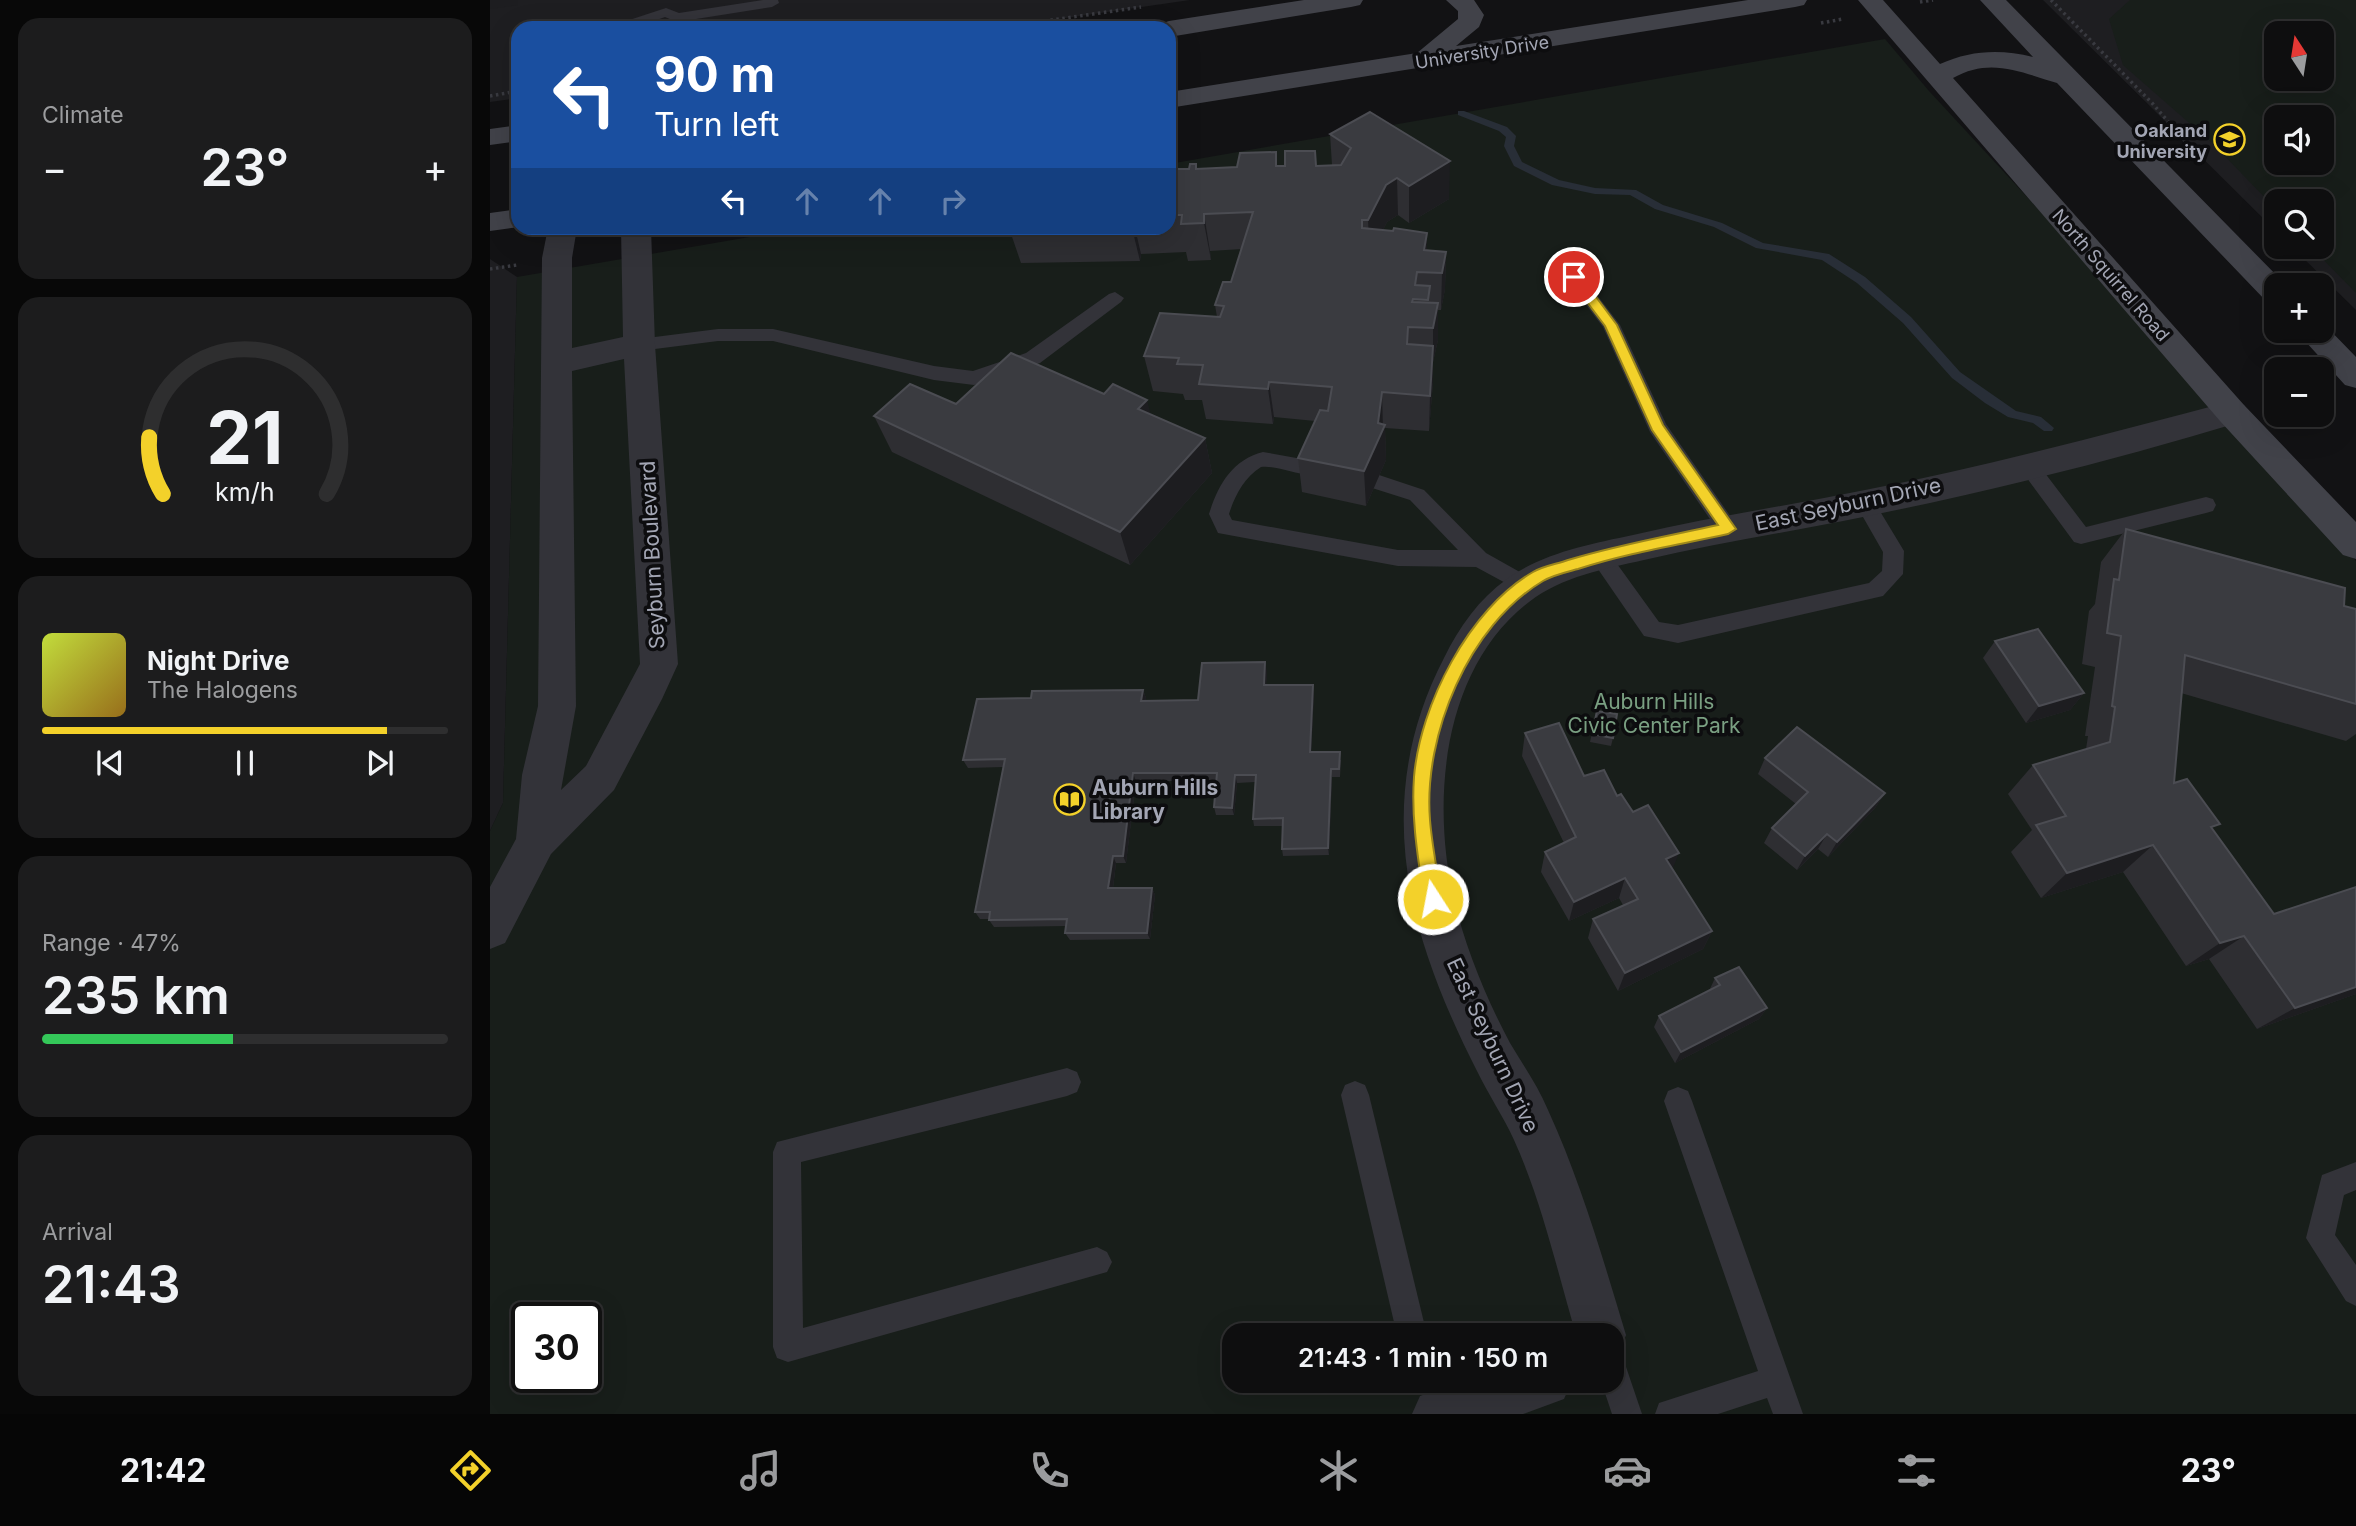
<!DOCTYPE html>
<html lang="en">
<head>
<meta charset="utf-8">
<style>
  body { margin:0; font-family:Inter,sans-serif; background:#1c1c1d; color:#f1f3f6; height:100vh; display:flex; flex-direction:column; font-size:26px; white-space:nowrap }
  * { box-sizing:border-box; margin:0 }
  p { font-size:23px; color:#9b9c9e }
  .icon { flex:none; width:38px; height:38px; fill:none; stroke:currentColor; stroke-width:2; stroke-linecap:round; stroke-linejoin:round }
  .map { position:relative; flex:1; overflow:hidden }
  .panel { display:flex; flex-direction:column; gap:18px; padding:18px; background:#080808; width:490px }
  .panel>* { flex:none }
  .hud { position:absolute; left:21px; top:21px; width:665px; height:214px; border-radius:21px; box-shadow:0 7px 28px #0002,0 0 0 2px #2e2e2f; background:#1a4fa0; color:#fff; overflow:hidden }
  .needle { width:46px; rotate:348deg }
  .tools { position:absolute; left:1774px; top:21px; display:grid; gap:14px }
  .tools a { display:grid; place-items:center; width:70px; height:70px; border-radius:14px; background:#0e0e0f; box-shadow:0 7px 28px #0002,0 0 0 2px #2e2e2f; font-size:35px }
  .speed { position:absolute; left:21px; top:1302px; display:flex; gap:14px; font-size:35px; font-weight:700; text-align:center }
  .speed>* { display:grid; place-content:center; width:91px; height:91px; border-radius:50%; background:#0e0e0f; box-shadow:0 7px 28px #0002,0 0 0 2px #2e2e2f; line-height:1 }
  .speed .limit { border:4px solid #111; border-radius:10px; background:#fff; color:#111 }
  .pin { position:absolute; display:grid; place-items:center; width:60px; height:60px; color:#fff; margin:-30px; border:4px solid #fff; border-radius:50%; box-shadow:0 2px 7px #0007 }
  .me { position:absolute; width:77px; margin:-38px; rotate:349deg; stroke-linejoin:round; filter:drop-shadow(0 0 5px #0008) }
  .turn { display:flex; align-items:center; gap:24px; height:147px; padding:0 28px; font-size:32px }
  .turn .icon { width:91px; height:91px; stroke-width:2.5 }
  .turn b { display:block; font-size:49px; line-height:60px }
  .lanes { display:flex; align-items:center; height:66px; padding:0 28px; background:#0003; justify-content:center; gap:35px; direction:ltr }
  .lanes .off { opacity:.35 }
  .big { font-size:52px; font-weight:600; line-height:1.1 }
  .panel .widget { flex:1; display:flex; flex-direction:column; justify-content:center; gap:10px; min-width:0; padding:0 24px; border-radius:21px; background:#1c1c1d }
  .panel .dial { align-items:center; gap:0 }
  .dial svg { height:182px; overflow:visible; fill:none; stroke:#2e2e2f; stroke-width:7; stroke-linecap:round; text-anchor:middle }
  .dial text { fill:#f1f3f6; stroke:none }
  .song { display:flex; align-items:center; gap:21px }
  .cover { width:84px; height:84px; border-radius:10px; background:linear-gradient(135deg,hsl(70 70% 55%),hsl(40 70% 35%)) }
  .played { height:7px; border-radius:4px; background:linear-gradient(90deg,#f3d12a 85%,#2e2e2f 85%) }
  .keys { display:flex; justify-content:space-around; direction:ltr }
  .heat { display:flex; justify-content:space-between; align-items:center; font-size:38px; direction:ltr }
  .charge { height:10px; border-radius:5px; background:linear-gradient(90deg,#34c759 47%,#2e2e2f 0) }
  .trip { position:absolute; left:732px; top:1323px; width:402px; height:70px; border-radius:21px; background:#0e0e0f; box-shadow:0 7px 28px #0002,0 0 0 2px #2e2e2f; font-weight:600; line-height:70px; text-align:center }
  .tabs { display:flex; height:112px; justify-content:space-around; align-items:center; background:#060606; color:#9b9c9e }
  .tabs .icon { width:49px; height:49px }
  .tabs .active { color:#f3d12a }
  .tabs b { font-size:32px; color:#f1f3f6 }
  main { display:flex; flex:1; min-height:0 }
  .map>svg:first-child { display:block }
</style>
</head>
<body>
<main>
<section class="panel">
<div class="widget"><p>Climate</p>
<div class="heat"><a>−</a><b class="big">23°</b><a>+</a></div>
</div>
<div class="widget dial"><svg viewBox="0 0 100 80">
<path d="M14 69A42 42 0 1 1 86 69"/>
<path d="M14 69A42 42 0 0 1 8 44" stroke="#f3d12a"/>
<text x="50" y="56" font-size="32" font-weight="700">21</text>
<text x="50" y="72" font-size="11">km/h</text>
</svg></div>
<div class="widget">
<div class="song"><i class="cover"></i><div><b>Night Drive</b><p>The Halogens</p></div></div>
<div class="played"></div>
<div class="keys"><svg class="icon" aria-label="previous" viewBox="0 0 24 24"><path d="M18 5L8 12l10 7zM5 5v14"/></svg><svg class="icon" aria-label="pause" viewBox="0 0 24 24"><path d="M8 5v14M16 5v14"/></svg><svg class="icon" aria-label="next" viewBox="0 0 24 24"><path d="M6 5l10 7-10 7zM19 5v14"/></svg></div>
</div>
<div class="widget"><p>Range · 47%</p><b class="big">235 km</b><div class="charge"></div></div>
<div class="widget"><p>Arrival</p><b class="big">21:43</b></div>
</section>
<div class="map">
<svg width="1866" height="1414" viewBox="0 0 1866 1414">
  <rect width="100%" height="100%" fill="#121214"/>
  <g fill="#1e1e21" fill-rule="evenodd">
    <path d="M0,0H700L507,28H28V98L0,102Z"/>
    <path d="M1553,0H1866V310L1802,247H1832V201H1787V232ZM1787,33H1832V79H1787ZM1787,117H1832V163H1787Z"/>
    <path d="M0,259L27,277L13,803L0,831Z"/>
  </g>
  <g fill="#181e1a" fill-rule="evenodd">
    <path d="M1640,0H1866V293L1821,247H1832V201H1787V210L1721,142L1633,65L1619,19ZM1787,33H1832V79H1787ZM1787,117H1832V163H1787Z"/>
    <path d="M1395,39L1439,91L1723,398L1866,561V1414H0V831L13,803L27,277L312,228H679V164ZM37,1318H96V1377H37ZM744,1335H1122V1381H744Z"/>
  </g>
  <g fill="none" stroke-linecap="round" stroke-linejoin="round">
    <path fill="#282e37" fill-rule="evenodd" d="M968,111H974L1017,127L1026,136L1024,146L1032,162L1069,180L1105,188L1146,190L1173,205L1232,223L1273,243L1339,254L1375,277L1421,317L1470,372L1526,411L1551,417L1564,428L1562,431H1554L1543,423L1518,417L1495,403L1462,378L1413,323L1367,283L1332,260L1266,248L1224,227L1165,209L1140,195L1105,194L1062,185L1024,166L1014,146L1016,137L1009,131L968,115Z"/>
    <g stroke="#393a40" stroke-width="3.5" stroke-dasharray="2.5 3.5" stroke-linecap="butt">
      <path d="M1561,0L1662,103L1703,150"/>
      <path d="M1430,2L1443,0"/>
      <path d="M1331,23L1353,19"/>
      <path d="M507,28L651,7"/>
      <path d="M0,96L28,91"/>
      <path d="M186,233L208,228"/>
      <path d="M0,269L27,265"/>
      <path d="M1832,290L1841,299"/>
    </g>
    <g fill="#333339" fill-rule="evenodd">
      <path d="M273,0H288L289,3L282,7L187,22L175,17L144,28H122L124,25L176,8L189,13Z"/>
      <path d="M1084,271L1090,273L1130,325L1176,424L1245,523L1248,529L1245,535L1238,537L1231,535L1160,432L1113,327L1075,277Z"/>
      <path d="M625,292L634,298L631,302L550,363L484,385L444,380L283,341H228L149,351L142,350L140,345L142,340L149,339L228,329H283L444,366L483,371L536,353L619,294Z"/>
      <path d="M773,452L823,461L830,463L833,468L830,473C812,479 791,465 771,467C754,478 745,495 739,514L742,520L908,550H968L920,500L879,487L876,482L879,477L886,474L934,490L996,553L1042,579L1045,585L1042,591L1034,593L986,567L908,566L728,533L719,514C728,485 742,460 773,452Z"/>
      <path d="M1538,458L1545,460L1596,527L1716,497L1723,499L1726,505L1723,511L1716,513L1591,544L1584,542L1531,470L1528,465L1531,460Z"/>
      <path d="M1375,495L1382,498L1414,551L1413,574L1393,596L1188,643L1154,636L1099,556L1103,550L1110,548L1117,550L1169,622L1188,625L1379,583L1392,571L1393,552L1365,503L1368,498Z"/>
      <path d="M577,1068L587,1072L591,1082L587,1092L577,1096L311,1162L313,1328L607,1247L617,1252L622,1262L617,1272L298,1362L287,1358L283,1347V1152L287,1142Z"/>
      <path d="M865,1081L875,1085L879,1095L937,1335H907L851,1095L855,1085Z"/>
      <path d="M1188,1087L1198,1091L1202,1101L1313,1414H1283L1277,1398L1228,1414H1165L1169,1403L1268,1371L1174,1101L1178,1091Z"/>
      <path d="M1866,1162V1190L1854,1195L1845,1235L1866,1265V1306L1856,1301L1816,1238L1832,1175Z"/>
      <path d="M1122,1354L1133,1358L1152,1414H1122L1111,1381H1122Z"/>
    </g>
    <g fill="#333339" fill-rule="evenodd">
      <path d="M58,228H87L82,258V348L133,337L131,228H161L165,345L188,664L172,699L124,790L61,854L15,943L0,949V887L26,839L32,775L48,706L52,258ZM134,359L150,664L96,766L71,790L86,706L82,371Z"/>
      <path d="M1742,401L1754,405L1758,413L1754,421C1629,459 1501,491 1373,517C1300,532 1226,543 1154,560C1114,569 1073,576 1039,602C952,669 941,801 964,900C976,949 996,998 1020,1043C1033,1065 1048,1086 1058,1110C1091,1182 1113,1259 1136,1335L1129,1353L1122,1356V1335H1086C1067,1270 1052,1202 1024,1140C1013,1116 998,1094 987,1071C959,1016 933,955 921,894C905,811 915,733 954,658C969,627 989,599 1017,579C1053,553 1100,544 1143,535C1219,517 1297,506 1375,490C1498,466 1620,433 1742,401Z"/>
      <path d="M972,1381H1082L1074,1399L1033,1414H922L930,1396Z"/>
    </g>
    <g fill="#414249" fill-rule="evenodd">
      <path d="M814,0H873L870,5L861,7L679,37V28H667L670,24L679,21Z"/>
      <path d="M956,0H984L994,15L989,27L966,46L1258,0H1317L1314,5L1305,7L679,108V92L927,53L968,19V11Z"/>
      <path d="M1368,0H1393L1450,64C1481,50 1511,49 1543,57L1490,0H1516L1796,285H1787V304L1776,301L1567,83C1530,72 1500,57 1463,78L1754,405L1866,522V559L1853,555L1730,421Z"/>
      <path d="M28,125V141L0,145V129Z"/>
      <path d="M28,209V227L0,231V213Z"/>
      <path d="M1833,323L1866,357V388L1855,385L1806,331H1832Z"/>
    </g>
  </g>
  <g fill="#2e2e32">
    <path d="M840,134L959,199L919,223L908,215L897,222L893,230L937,233V250L956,252L955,289L951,310H948V340L943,362V382L939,431L895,428L896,460L876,506L812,492L808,458L825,421L784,417L783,424L716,419L712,400H695L693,394L663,391L654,356L727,317L725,305L741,282L752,249L720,251L721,260L698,261L696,252L651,254L650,261L531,263L519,228H679V169L842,165Z"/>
    <path d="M661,414L715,438L722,473L640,565L402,452L384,416Z"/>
    <path d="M1636,529L1854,606L1866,609V734L1856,741L1691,693L1684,783L1723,830L1784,914L1866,994L1767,1029L1719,959L1696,966L1633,872L1551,898L1521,852L1542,830L1518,794L1543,765L1596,749L1598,736H1595L1605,667L1592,664L1599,611L1605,604L1611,562Z"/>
    <path d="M1505,641L1594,693L1580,710L1536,723L1493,658Z"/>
    <path d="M777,671L776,685L824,694L821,752L851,760L850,777H842L839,855L793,856L792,849L793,826H764L763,819L765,782L747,783L744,815H726L724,807L726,781H646L636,863H626L623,888H662L665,895L660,939L580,940L575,933L576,926L504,927L499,920V919H490L485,912L513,767L478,768L473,760L653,690L656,698L655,701L708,700Z"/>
    <path d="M1107,711L1123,738L1121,746L1100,742Z"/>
    <path d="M1035,733L1094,776L1127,796L1143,812L1183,869L1222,931L1213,949L1128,991L1098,938L1103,919L1133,905L1129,898L1079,921L1051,872L1055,852L1074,843L1032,756Z"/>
    <path d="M1275,758L1395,793L1385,808L1338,857L1328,849L1307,870L1274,843L1282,828L1306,804L1268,774Z"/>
    <path d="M1225,978L1277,1008L1269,1019L1185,1063L1164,1027L1169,1016L1219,991Z"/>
  </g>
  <g fill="#1d1d20">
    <path d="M0,0H28V5L0,9Z"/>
    <path d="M960,161L959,199L919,223V186Z"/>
    <path d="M907,178L908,215L897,222L880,257L878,220L896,185Z"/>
    <path d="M714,214L720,251L721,260L714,223Z"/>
    <path d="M642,228H645L651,254L650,261Z"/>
    <path d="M937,233V270L934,250Z"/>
    <path d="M956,252L955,289L951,310L952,273Z"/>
    <path d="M948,303V340L943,362V382L939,431L940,396L943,353V328Z"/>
    <path d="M779,382L784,417L783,424L778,389Z"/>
    <path d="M892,392L893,430L895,425L896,460L876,506L874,471L888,423Z"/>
    <path d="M657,400L666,435L648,409Z"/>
    <path d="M715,438L722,473L640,565L630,532Z"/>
    <path d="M775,662L777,671L776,694L774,685Z"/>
    <path d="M823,685L824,694L821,760L820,752Z"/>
    <path d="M653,690L656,698L654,709L651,701Z"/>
    <path d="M1594,693L1580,710L1536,723L1549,706Z"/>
    <path d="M841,769L842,777L839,855L838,848Z"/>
    <path d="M643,773L646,781L636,863L633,856Z"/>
    <path d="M745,775L747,783L744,815L742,808Z"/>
    <path d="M1395,793L1385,808L1338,857L1347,842Z"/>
    <path d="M1337,834L1328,849L1307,870L1315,856Z"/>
    <path d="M1663,845L1633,872L1551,898L1577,873Z"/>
    <path d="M1189,853L1181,873L1176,859Z"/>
    <path d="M623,856L626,863L622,895L618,888Z"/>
    <path d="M1135,878L1129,898L1079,921L1084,902Z"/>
    <path d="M662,888L665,895L660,939L657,933Z"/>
    <path d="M1222,931L1213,949L1128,991L1135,973Z"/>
    <path d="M1754,936L1719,959L1696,966L1730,943Z"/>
    <path d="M1866,987V994L1767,1029L1805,1008Z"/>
    <path d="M1277,1008L1269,1019L1185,1063L1191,1052Z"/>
  </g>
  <g fill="#3a3b40" stroke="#4b4c52" stroke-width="2">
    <path d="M880,112L960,161L919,186L907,178L896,185L878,220H872V228L903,231L904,228L937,233L934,250L956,252L952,273L927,272L925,285L940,286L938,300L923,299L922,302L948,303L943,328L918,327L917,344L943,346L940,396L892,392L888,423L895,425L874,471L808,458L830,410L838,411L842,387L779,382L778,389L709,384L713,365L687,364L689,358L654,356L670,313L730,317L734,306L725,305L733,282H741L763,212L714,214V223L691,224L692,215H679V169H699L700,164H706V169L747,167L750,153L786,152V166H795V151H825L826,166L851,165L861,148L840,134Z"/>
    <path d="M521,353L614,394L623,384L657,400L648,409L715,438L630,532L384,416L420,384L466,404Z"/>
    <path d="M1636,529L1855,588L1854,606L1866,609V704L1695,655L1684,783L1697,779L1730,824L1721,827L1784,914L1866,887V987L1805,1008L1754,936L1730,943L1663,845L1577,873L1546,825L1576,816L1543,765L1620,742L1625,707L1622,706L1631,636L1617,633L1624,579L1629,580Z"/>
    <path d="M1548,629L1594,693L1549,706L1505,641Z"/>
    <path d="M775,662L774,685H823L820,752H850L849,769H841L838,848L792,849L793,818L763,819L766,775H745L742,808L724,807L727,773H643L633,856H623L618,888H662L657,933H575L577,919L499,920L500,912H485L515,759L473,760L487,699L541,698L542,691L653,690L651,701L708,700L712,663Z"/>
    <path d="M1107,711L1127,714L1123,738L1102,734Z"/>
    <path d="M1069,723L1094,776L1114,770L1127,796L1131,794L1143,812L1158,805L1189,853L1176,859L1222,931L1135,973L1103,919L1148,899L1135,878L1084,902L1055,852L1086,837L1035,733Z"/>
    <path d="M1307,727L1395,793L1347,842L1337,834L1315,856L1282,828L1318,792L1275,758Z"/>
    <path d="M1249,967L1277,1008L1191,1052L1169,1016L1230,985L1225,978Z"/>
  </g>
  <path fill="#f3d12a" stroke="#9e881b" stroke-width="2" d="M1084,273L1089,274L1127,325L1173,425L1246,529L1238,534C1188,545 1137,553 1088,569C1077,572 1063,575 1053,581C979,625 933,735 940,820C942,846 948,873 951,899L949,905L943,907L937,905L934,899C928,858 921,818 924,777C930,705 979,609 1043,572C1053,566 1067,564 1078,560C1127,545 1178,536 1228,525L1162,430L1115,326L1078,277Z"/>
  <defs>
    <symbol id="university-ring" viewBox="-11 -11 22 22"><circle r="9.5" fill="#0d0d0f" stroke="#f3d12a" stroke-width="1.5"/><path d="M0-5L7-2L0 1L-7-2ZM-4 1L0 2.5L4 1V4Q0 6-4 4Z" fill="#f3d12a"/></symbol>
    <symbol id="library-ring" viewBox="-11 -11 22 22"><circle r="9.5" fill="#0d0d0f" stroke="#f3d12a" stroke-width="1.5"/><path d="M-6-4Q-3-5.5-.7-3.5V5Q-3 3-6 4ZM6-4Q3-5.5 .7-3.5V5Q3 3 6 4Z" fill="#f3d12a"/></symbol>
  </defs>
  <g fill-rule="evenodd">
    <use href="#university-ring" x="1722" y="122" width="35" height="35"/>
    <use href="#library-ring" x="562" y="782" width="35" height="35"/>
  </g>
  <g text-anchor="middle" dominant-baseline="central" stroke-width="7" stroke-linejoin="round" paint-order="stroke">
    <g font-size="18" fill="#a3a6b4" stroke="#0d0d0f">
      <text transform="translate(992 52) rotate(-9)">University Drive</text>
      <text transform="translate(1621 275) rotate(49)">North Squirrel Road</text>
    </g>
    <g font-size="18" font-weight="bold" fill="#a3a6b4" stroke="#0d0d0f" text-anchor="end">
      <text x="1717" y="130">Oakland<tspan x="1717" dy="21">University</tspan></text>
    </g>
    <g font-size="21" fill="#a3a6b4" stroke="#0d0d0f">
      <text transform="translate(1358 504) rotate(-12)">East Seyburn Drive</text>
      <text transform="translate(162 555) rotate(-93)">Seyburn Boulevard</text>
      <text transform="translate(1003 1045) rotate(65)">East Seyburn Drive</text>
    </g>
    <g font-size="21" fill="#7aa082" stroke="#0d0d0f">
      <text x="1164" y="701">Auburn Hills<tspan x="1164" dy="24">Civic Center Park</tspan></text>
    </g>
    <g font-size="21" font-weight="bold" fill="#a3a6b4" stroke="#0d0d0f" text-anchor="start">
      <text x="602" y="787">Auburn Hills<tspan x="602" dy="24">Library</tspan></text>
    </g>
  </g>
</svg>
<div class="tools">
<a><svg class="needle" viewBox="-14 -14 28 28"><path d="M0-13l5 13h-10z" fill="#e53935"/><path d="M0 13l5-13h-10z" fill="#9b9c9e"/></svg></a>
<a><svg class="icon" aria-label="sound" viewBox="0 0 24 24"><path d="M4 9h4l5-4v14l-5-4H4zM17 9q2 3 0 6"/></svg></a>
<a><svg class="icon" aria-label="search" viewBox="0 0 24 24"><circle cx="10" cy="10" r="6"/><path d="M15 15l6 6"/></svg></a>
<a>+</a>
<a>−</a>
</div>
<div class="speed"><div class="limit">30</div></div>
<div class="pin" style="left:1084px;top:277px;background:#d93025"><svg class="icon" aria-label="arrive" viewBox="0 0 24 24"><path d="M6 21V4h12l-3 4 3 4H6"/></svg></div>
<svg class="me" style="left:943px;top:899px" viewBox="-20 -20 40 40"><circle r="17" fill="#f3d12a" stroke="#fff" stroke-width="3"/><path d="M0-11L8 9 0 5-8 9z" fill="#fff"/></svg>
<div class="trip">21:43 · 1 min · 150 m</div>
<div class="hud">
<div class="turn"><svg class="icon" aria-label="left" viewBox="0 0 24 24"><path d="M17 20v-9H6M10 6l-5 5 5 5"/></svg><div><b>90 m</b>Turn left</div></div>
<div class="lanes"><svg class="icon" aria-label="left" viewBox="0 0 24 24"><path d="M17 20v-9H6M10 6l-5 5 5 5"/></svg><svg class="icon off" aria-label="ahead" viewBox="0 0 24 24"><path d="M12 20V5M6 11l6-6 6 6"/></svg><svg class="icon off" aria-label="ahead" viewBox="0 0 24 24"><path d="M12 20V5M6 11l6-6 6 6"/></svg><svg class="icon off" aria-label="right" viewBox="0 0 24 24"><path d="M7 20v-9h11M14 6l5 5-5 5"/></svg></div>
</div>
</div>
</main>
<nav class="tabs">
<b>21:42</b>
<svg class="icon active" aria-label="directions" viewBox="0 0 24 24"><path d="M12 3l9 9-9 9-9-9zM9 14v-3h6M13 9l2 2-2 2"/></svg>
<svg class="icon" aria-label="music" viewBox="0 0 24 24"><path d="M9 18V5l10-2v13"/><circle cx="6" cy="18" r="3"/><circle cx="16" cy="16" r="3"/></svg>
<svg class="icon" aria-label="phone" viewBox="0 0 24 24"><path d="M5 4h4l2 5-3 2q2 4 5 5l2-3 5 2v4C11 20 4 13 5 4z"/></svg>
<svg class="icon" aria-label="climate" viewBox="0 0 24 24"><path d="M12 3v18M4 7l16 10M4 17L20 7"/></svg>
<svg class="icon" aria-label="car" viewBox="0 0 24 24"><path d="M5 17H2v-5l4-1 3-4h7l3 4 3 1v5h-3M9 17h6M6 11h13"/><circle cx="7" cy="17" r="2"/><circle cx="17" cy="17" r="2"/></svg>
<svg class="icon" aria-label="filters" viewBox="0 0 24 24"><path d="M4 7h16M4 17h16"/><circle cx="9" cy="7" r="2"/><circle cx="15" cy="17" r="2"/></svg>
<b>23°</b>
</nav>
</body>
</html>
